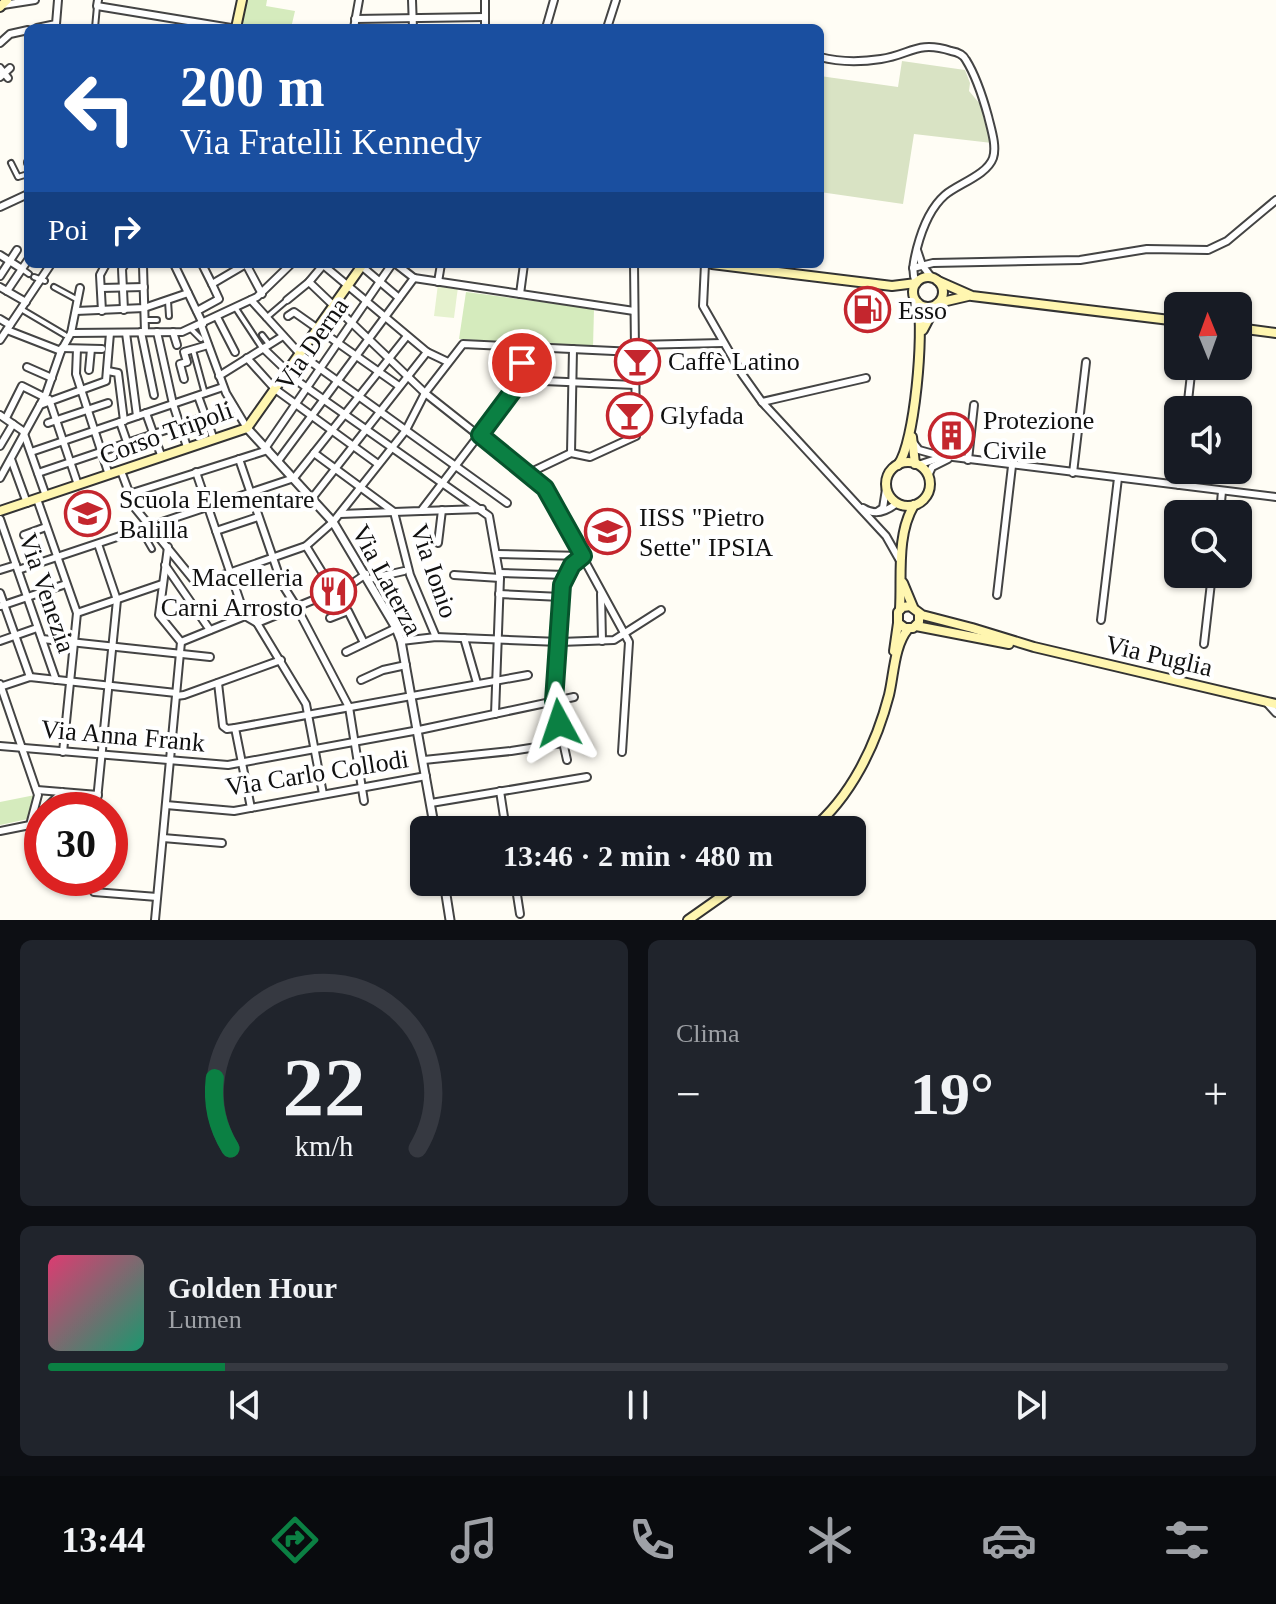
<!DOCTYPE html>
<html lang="it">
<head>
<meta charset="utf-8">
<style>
  body { margin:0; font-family:Georgia,serif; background:#20242c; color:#f1f3f6; height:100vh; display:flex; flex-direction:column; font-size:30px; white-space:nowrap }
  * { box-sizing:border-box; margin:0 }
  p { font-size:26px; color:#9ea1a6 }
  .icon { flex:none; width:44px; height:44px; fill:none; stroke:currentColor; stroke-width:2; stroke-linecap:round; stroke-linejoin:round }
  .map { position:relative; height:920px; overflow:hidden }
  .panel { display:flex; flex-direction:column; gap:20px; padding:20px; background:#0d0f14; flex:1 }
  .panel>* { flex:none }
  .top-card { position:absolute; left:24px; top:24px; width:800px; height:244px; border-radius:12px; box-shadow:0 2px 6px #0004; background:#1a4fa0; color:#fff; overflow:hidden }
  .needle { width:52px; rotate:359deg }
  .tools { position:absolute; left:1164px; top:292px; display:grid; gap:16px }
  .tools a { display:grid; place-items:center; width:88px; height:88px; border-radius:12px; background:#171b24; box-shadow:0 2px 6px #0004; font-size:40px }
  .speed { position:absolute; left:24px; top:792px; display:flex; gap:16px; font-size:40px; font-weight:700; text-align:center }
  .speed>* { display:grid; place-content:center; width:104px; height:104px; border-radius:50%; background:#171b24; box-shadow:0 2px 6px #0004; line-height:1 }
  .speed .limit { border:12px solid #d22; background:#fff; color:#111 }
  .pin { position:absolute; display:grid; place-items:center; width:68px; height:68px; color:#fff; margin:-34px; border:4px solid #fff; border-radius:50%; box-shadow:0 2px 8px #0007 }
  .me { position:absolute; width:88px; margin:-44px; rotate:355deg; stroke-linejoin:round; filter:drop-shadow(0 0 6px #0008) }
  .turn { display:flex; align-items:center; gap:28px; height:168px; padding:0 24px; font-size:36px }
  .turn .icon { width:104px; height:104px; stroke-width:2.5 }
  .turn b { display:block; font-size:56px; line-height:68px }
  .then { display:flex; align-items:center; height:76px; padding:0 24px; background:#0003; gap:16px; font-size:30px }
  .big { font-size:60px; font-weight:800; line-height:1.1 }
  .panel .card { flex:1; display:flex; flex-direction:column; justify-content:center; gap:12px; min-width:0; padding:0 28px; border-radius:12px; background:#20242c }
  .panel .dial { align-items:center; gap:0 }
  .dial svg { height:208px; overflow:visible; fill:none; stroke:#363941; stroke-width:7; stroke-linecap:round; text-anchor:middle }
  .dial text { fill:#f1f3f6; stroke:none }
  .song { display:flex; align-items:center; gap:24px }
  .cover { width:96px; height:96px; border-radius:12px; background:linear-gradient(135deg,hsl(340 70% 55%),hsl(160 70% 35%)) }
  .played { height:8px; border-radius:4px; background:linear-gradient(90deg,#0b8043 15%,#363941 15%) }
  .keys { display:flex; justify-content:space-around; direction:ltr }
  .heat { display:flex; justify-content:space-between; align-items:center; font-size:44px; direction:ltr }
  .panel .tiles { flex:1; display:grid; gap:20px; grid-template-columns:1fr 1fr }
  .card:last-child { grid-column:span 2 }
  .trip { position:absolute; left:410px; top:816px; width:456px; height:80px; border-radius:12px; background:#171b24; box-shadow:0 2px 6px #0004; font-weight:800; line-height:80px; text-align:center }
  .tab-bar { display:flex; height:128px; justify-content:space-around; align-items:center; background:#090b0e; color:#9ea1a6 }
  .tab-bar .icon { width:56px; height:56px }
  .tab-bar .on { color:#0b8043 }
  .tab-bar b { font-size:36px; color:#f1f3f6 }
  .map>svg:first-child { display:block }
</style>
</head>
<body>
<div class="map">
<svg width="1276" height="920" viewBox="0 0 1276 920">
  <rect width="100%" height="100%" fill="#fffdf5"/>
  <g fill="#d5ebbd">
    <path d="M245,0H267L266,6L295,11L291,28H240Z"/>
    <path d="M466,292L594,309L593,347L459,339Z"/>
    <path d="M35,795L28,819L0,825V802Z"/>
  </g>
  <path fill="#d9e3c4" d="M902,61L965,70L970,83L969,91L980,104L992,143L914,134L903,204L820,192V76L898,87Z"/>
  <path fill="#e6f2cf" d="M438,284L458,287L454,318L434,316Z"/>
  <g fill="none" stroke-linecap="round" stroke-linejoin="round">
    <defs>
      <g id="pedestrian">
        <path d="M95,28L97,6"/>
        <path d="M11,163L18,177L28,174"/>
        <path d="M22,269L29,274"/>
        <path d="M34,277L45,281"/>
        <path d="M54,287L78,300"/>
        <path d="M168,301L169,316"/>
        <path d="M235,307L262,348"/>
        <path d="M21,309L65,335"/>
        <path d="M266,318L287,300"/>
        <path d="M145,320H157"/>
        <path d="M191,329L201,339"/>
        <path d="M262,335L269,344"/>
        <path d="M193,350L205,394"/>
        <path d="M141,530L152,549"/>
      </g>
      <g id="minor">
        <path d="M98,0L97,6L231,28"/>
        <path d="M412,0L413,28"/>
        <path d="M485,0V28"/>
        <path d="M3,5L35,0"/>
        <path d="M355,19L485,17"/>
        <path d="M37,28L56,24L58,0"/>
        <path d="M354,28L359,0"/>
        <path d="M546,28L554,0"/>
        <path d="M607,28L616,0"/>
        <path d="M0,43L10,34L28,30"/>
        <path d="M820,57C839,62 861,62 881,59C910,55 917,40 951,51C957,52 963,54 966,60C976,76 983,98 988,116C991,129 997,146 993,158C987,175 958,184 945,195C930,208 922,229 917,248C914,261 911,270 916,283"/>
        <path d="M0,68L8,78"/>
        <path d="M0,77L10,68"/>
        <path d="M28,162V163"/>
        <path d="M0,207L28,194"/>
        <path d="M917,250L922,265L932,278"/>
        <path d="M0,255L22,269"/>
        <path d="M174,264L203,324"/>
        <path d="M202,264L212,284"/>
        <path d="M322,264L427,352L448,362"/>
        <path d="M359,264L399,298"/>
        <path d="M396,264L414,278"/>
        <path d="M705,264L703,306L742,374L762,402L886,536L899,559"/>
        <path d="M143,266L145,332"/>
        <path d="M913,268L933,263L1080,260L1147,249L1208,250L1227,241L1276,200"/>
        <path d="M0,276L17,250"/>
        <path d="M414,278L634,311"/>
        <path d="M309,282L425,393L545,488L629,642L622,752"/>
        <path d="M438,282L441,264"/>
        <path d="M0,287L26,302"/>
        <path d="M101,288L144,287"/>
        <path d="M7,291L28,260"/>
        <path d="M520,294L524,264"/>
        <path d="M251,300L300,354L507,503"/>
        <path d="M287,300L309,282L324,264"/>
        <path d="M124,310L122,269L125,264"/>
        <path d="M76,311L144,308L188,293"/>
        <path d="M102,311L100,275L106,264"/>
        <path d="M197,311L219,299L212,284L246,264L262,294"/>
        <path d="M288,316L294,312L399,386"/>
        <path d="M217,317L235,352"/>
        <path d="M0,319L10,325"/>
        <path d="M201,325L226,393L247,428"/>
        <path d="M7,330L61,351"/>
        <path d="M141,332L154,395"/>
        <path d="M157,332L173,404L187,447"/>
        <path d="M173,332L177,345"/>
        <path d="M71,333L182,332L257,297L291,264"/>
        <path d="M126,333L137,416"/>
        <path d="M0,340L51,264"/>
        <path d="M635,345L723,343"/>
        <path d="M62,348L102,349"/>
        <path d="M263,348L287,371"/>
        <path d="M77,349L76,374L109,475"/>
        <path d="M247,358L275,389L378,464"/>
        <path d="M27,367L52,378"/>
        <path d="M89,370L91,349"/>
        <path d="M108,371L118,373L124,421"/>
        <path d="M286,373L489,516L500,578L495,714"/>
        <path d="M219,376L283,336"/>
        <path d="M184,379L180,364L187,362L184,352L208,345"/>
        <path d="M521,380L635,385"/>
        <path d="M198,396L213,437"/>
        <path d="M49,399L78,485"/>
        <path d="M762,402L866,378"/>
        <path d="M40,405L106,381L110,333"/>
        <path d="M1187,410L1191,374"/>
        <path d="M146,413L161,455"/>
        <path d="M0,415L23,431L46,496"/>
        <path d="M6,418L22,386L44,397"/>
        <path d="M120,422L127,442"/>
        <path d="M48,423L108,403"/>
        <path d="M913,442L919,450L937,455"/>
        <path d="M0,446L13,424"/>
        <path d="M266,447L392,264"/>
        <path d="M31,452L223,387"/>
        <path d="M314,453L394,512L410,575L436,637"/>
        <path d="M571,453L573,349"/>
        <path d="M11,459L27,503"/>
        <path d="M239,459L282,584L296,606L349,707L364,801"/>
        <path d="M968,460L974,405"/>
        <path d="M278,461L414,278"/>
        <path d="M918,465L945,456L1276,497"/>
        <path d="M121,471L135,508L197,584L306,546L333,522L406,430L425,393L463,344L635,352"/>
        <path d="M196,472L245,616"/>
        <path d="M38,473L234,407"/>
        <path d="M529,473L571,453L590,457L636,436L634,264"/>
        <path d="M1073,473L1086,362"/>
        <path d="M928,476L932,467L948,459"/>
        <path d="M0,478L46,394L61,351L71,333L80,288"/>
        <path d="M1179,485L1180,470"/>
        <path d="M129,494L268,450"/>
        <path d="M313,497L427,352"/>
        <path d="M37,499L77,613L63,752"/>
        <path d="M863,508C875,516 886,512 897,503"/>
        <path d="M422,511L482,509"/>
        <path d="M877,512L883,508L886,489"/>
        <path d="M340,514L421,511L521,380L522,347"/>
        <path d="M1220,514L1222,491"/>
        <path d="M0,519L56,680"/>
        <path d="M216,531L258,517"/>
        <path d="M24,535L46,527"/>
        <path d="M438,543L442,510"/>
        <path d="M306,546L333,590"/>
        <path d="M496,554L583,556"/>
        <path d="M165,565L210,630"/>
        <path d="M0,570L16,565"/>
        <path d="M18,570L294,478L407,336"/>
        <path d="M499,573L566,575"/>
        <path d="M454,575L500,578"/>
        <path d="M369,579L404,571"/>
        <path d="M0,593L30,677"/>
        <path d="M499,594L561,597"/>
        <path d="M601,594L602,641"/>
        <path d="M997,595L1012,466"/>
        <path d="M1,606L66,584"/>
        <path d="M77,613L162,584"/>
        <path d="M330,618L348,611L364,643"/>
        <path d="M1101,620L1118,478"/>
        <path d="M257,623L306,704L323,794"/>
        <path d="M464,638L477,683"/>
        <path d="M42,639L210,657"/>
        <path d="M0,641L37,628"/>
        <path d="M401,641L436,637L560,642L614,640L661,610"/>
        <path d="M181,642L245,616L257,623L350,585L366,574"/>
        <path d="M1204,644L1212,574"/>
        <path d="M346,652L396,628"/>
        <path d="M361,680L383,670L406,665"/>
        <path d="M218,683L223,726L227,729L235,728L251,808"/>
        <path d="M0,684L38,795L30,825"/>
        <path d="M0,687L30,677L176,693"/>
        <path d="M176,696L184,695L281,660"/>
        <path d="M1266,702L1276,713"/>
        <path d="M235,728L528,675"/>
        <path d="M0,746L228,765L419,730L574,697"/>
        <path d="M424,760L511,751L582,740"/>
        <path d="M567,760L554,701L561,597L566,575L572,565L583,556"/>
        <path d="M37,790L98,795"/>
        <path d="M500,791L506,830"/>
        <path d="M431,803L587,777"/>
        <path d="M166,805L234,811L426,776"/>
        <path d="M44,810L62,792"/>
        <path d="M96,810L117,600L98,544"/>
        <path d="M0,831L30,825L42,812"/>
        <path d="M163,838L222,843"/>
        <path d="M515,882L520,914"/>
        <path d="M94,892L157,897"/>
        <path d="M155,920L181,642L159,615L168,547"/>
      </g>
      <g id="tertiary">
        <path d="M247,428L333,522L396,628L401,641L435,830"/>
        <path d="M444,882L450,920"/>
      </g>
      <g id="secondary">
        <path d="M0,7L7,0"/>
        <path d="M236,28L242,0"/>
        <path d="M712,264L892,286L916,283"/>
        <circle cx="928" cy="292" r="15"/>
        <path d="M938,281L972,296L1178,321"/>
        <path d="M938,303L968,296"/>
        <path d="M1238,328L1276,333"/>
        <path d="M923,330L936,305"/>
        <path d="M912,437L915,464"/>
        <circle cx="908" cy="484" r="22"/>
        <path d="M898,465C915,443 924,332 918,303"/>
        <path d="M0,511L247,428L363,264"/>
        <path d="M903,583L913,607"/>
        <path d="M900,609C902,576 896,535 914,505"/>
        <path d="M919,614V622L913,628H905L898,623V612L903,607L910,606L922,615L972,628L1034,647L1276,704"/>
        <path d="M916,626L1009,644"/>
        <path d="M894,651L898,623"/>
        <path d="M811,830C851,797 876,745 889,695C894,674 894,646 908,629"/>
        <path d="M688,920L742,882"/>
      </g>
    </defs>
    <use href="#pedestrian" stroke="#444" stroke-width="8"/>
    <use href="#minor" stroke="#444" stroke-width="10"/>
    <use href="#tertiary" stroke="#444" stroke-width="11"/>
    <use href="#secondary" stroke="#333" stroke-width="12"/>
    <use href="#pedestrian" stroke="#fff" stroke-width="4"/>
    <use href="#minor" stroke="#fff" stroke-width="6"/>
    <use href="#tertiary" stroke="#fff" stroke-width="7"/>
    <use href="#secondary" stroke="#fff6b0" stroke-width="8"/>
  </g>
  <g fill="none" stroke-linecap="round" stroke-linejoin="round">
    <defs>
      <path id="route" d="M522,363L521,380L480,435L545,488L583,556L572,565L562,585L554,701L559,723"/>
    </defs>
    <use href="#route" stroke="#07532c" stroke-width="20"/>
    <use href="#route" stroke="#0b8043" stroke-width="14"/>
  </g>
  <defs>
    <symbol id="fuel-ring" viewBox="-11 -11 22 22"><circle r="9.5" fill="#fff" stroke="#c4262e" stroke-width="1.5"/><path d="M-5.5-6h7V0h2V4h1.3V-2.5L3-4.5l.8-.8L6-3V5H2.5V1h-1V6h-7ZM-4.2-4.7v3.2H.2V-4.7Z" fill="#c4262e"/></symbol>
    <symbol id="bar-ring" viewBox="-11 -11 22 22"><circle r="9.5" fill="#fff" stroke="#c4262e" stroke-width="1.5"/><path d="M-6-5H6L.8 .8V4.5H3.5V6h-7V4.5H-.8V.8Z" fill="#c4262e"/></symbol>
    <symbol id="building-ring" viewBox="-11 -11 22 22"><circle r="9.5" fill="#fff" stroke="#c4262e" stroke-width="1.5"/><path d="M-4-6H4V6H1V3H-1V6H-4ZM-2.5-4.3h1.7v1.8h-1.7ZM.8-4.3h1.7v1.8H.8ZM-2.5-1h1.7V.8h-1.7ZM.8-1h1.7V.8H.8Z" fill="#c4262e"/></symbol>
    <symbol id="school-ring" viewBox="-11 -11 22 22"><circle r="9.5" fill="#fff" stroke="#c4262e" stroke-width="1.5"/><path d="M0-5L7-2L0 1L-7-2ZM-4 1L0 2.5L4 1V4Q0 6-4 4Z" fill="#c4262e"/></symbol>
    <symbol id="restaurant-ring" viewBox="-11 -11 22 22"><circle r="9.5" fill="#fff" stroke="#c4262e" stroke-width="1.5"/><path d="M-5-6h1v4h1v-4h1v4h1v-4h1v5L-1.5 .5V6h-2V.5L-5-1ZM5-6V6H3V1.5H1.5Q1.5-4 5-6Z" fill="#c4262e"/></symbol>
  </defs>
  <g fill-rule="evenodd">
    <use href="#fuel-ring" x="842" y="284" width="51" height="51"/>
    <use href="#bar-ring" x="612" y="336" width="51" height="51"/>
    <use href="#bar-ring" x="604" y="390" width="51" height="51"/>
    <use href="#building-ring" x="926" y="410" width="51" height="51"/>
    <use href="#school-ring" x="62" y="488" width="51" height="51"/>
    <use href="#school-ring" x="582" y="506" width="51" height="51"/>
    <use href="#restaurant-ring" x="308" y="566" width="51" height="51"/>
  </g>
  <g text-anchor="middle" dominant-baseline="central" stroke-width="8" stroke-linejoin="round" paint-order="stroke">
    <g font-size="26" fill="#111" stroke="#fff" text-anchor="start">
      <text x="898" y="310">Esso</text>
      <text x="668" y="361">Caffè Latino</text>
      <text x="660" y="415">Glyfada</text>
      <text x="983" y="420">Protezione<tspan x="983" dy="30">Civile</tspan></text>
      <text x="119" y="499">Scuola Elementare<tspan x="119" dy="30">Balilla</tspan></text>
      <text x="639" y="517">IISS "Pietro<tspan x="639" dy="30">Sette" IPSIA</tspan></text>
      <text x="303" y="577" text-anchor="end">Macelleria<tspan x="303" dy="30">Carni Arrosto</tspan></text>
    </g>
    <g font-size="26" fill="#111" stroke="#fff">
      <text transform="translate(312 344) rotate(-55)">Via Derna</text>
      <text transform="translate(166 433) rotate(-20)">Corso Tripoli</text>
      <text transform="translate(434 571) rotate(71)">Via Ionio</text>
      <text transform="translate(387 580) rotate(62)">Via Laterza</text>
      <text transform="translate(47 593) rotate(71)">Via Venezia</text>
      <text transform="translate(1159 656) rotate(13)">Via Puglia</text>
      <text transform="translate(123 736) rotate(5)">Via Anna Frank</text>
      <text transform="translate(317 773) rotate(-9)">Via Carlo Collodi</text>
    </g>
  </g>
</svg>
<div class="tools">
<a><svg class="needle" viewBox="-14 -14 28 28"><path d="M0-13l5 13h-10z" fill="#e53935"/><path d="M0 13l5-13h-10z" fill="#9ea1a6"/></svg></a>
<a><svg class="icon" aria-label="sound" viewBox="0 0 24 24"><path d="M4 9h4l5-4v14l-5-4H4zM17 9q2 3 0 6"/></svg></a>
<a><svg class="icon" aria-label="search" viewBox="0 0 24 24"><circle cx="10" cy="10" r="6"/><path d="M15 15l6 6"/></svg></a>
</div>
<div class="speed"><div class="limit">30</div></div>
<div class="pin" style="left:522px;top:363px;background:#d93025"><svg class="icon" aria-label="arrive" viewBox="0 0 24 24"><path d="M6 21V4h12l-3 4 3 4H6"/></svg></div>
<svg class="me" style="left:559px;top:723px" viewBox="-20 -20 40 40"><path d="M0-17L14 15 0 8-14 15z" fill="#0b8043" stroke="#fff" stroke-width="4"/></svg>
<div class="trip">13:46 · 2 min · 480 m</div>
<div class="top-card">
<div class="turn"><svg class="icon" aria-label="left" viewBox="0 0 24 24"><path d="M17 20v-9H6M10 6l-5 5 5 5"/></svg><div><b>200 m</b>Via Fratelli Kennedy</div></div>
<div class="then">Poi<svg class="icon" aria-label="right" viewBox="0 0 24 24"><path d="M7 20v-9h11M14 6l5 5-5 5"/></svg></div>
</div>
</div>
<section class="panel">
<div class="tiles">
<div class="card dial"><svg viewBox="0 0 100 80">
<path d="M14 69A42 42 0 1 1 86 69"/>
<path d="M14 69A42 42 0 0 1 8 42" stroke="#0b8043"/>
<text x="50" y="56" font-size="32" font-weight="700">22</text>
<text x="50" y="72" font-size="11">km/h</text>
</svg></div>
<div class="card"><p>Clima</p>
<div class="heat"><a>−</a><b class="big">19°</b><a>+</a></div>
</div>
<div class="card">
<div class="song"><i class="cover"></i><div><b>Golden Hour</b><p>Lumen</p></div></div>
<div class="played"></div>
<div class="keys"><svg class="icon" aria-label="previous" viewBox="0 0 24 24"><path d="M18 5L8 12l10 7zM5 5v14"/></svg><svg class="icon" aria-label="pause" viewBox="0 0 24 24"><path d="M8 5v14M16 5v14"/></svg><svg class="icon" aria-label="next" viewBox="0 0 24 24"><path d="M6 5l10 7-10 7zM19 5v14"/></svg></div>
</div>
</div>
</section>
<nav class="tab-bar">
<b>13:44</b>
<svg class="icon on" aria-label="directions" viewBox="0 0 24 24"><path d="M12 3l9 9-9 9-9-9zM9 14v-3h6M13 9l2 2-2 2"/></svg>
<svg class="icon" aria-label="music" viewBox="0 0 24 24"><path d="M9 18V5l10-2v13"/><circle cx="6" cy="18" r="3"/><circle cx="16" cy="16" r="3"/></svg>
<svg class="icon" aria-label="phone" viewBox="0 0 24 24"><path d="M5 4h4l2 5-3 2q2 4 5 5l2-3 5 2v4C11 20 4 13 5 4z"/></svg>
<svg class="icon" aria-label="climate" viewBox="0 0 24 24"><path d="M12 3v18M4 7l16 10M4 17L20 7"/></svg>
<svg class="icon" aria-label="car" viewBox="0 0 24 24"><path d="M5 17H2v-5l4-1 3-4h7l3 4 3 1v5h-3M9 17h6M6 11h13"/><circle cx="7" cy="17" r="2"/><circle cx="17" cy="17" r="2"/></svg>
<svg class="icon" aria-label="filters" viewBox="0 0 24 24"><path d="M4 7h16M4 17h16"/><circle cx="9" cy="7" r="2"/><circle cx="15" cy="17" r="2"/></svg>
</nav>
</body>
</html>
